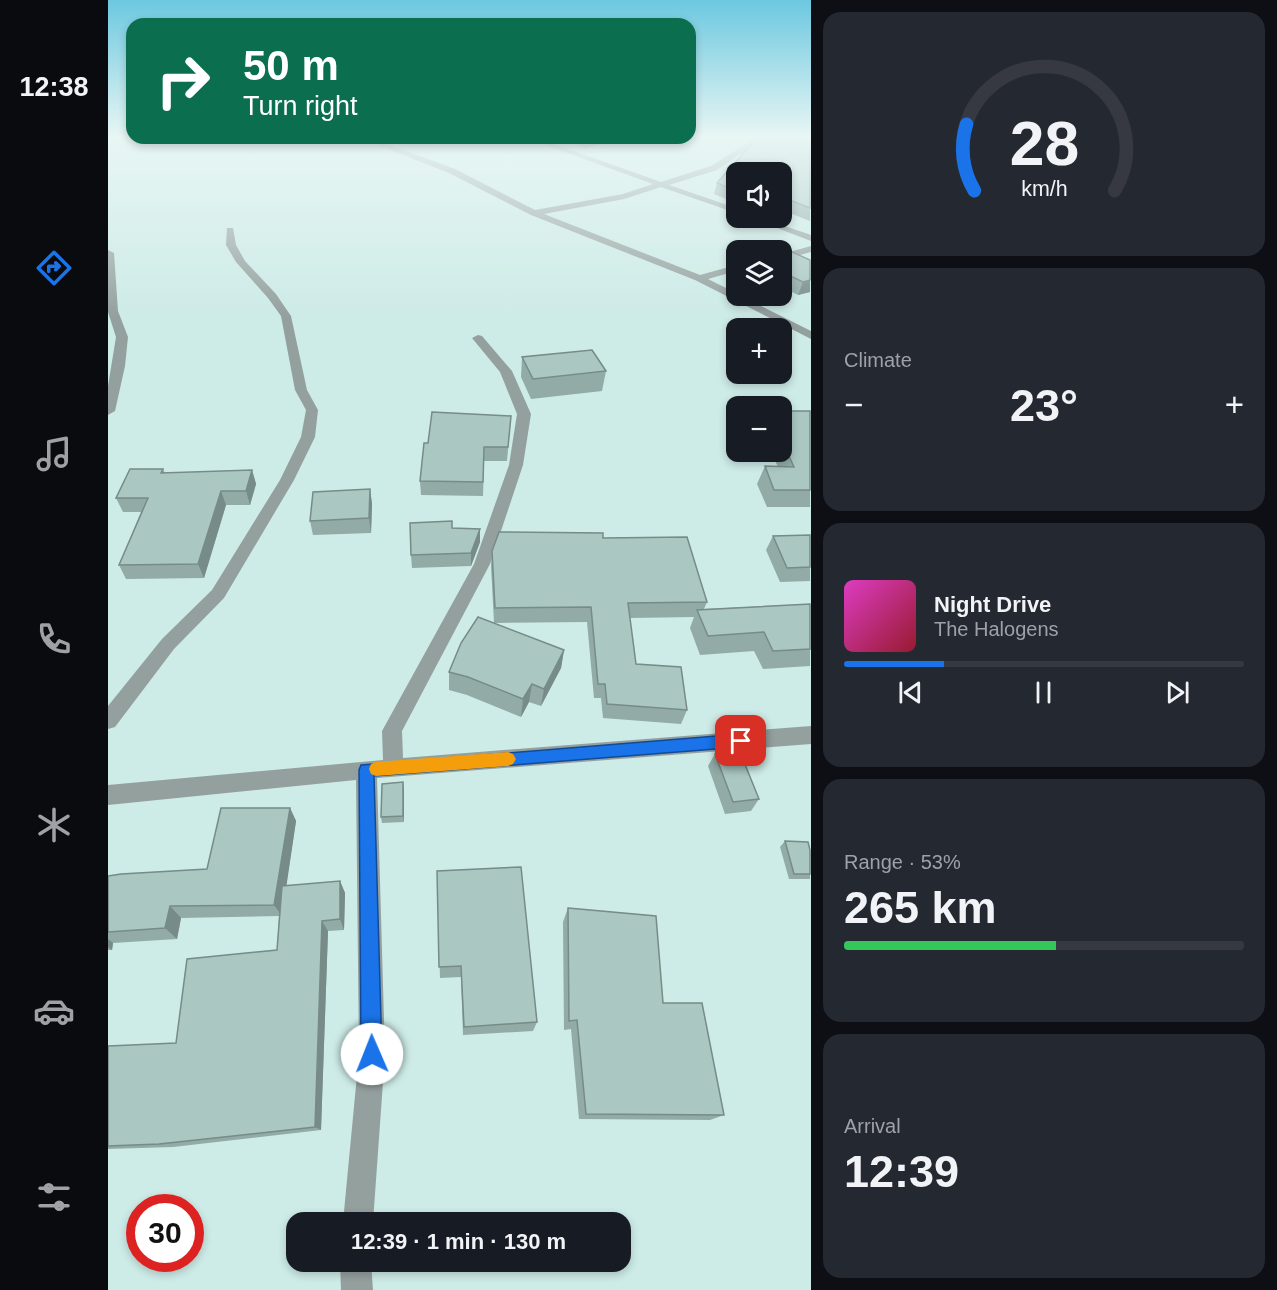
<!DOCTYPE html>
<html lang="en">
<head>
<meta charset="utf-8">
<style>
  body { margin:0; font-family:Helvetica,sans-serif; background:#242831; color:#f1f3f6; height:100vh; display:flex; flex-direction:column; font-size:22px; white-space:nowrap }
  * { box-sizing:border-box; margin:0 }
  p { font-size:20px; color:#9ea1a6 }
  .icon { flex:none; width:33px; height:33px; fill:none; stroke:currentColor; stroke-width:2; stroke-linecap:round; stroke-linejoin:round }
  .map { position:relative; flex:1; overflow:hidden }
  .drawer { display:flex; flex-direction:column; gap:12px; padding:12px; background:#0d0f14; width:466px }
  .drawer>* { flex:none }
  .banner { position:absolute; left:18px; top:18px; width:570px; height:126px; border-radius:18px; box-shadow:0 3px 9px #0003; background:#0b6e4f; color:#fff; overflow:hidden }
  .controls { position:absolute; left:618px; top:162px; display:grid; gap:12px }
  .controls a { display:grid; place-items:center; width:66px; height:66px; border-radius:12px; background:#171b24; box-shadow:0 3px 9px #0003; font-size:30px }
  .speed { position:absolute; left:18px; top:1194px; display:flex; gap:12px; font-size:30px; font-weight:700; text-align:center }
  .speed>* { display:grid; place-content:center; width:78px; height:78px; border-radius:50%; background:#171b24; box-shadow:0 3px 9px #0003; line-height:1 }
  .speed .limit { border:9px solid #d22; background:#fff; color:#111 }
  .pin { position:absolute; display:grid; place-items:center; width:51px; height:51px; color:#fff; margin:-26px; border-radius:12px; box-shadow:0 3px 9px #0006 }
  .me { position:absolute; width:66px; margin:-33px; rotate:359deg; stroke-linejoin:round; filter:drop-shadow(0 0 4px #0008) }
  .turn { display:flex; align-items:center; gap:21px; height:126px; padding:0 18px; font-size:27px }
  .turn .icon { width:78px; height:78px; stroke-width:2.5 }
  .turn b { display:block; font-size:42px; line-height:51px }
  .big { font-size:45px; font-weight:800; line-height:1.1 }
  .drawer .widget { flex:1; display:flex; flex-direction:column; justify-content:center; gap:9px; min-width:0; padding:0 21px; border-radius:18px; background:#242831 }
  .drawer .dial { align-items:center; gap:0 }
  .dial svg { height:156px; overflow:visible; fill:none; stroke:#363941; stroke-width:7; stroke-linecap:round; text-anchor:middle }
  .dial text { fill:#f1f3f6; stroke:none }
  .song { display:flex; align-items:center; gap:18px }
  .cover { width:72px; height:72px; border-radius:9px; background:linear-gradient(135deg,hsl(310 70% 55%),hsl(350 70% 35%)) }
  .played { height:6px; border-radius:3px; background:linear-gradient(90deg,#1a73e8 25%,#363941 25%) }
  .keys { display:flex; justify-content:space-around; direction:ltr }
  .heat { display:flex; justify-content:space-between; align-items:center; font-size:33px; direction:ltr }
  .charge { height:9px; border-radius:4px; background:linear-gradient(90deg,#34c759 53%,#363941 0) }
  .trip { position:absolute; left:178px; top:1212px; width:345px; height:60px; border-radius:18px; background:#171b24; box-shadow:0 3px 9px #0003; font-weight:800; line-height:60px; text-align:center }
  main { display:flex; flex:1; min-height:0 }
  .menu { display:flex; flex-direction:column; width:108px; justify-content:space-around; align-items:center; background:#090b0e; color:#9ea1a6 }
  .menu .icon { width:42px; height:42px }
  .menu .selected { color:#1a73e8 }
  .menu b { font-size:27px; color:#f1f3f6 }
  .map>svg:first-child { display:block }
</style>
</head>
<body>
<main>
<nav class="menu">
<b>12:38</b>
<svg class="icon selected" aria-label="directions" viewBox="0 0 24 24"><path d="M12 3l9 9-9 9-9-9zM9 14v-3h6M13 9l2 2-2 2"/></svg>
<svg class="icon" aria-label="music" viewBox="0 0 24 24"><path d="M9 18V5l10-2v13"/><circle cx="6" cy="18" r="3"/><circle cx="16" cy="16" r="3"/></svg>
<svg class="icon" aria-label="phone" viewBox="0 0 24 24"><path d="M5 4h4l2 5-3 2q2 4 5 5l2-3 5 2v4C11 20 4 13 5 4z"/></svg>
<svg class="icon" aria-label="climate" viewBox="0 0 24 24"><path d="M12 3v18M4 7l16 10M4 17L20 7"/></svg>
<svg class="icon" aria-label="car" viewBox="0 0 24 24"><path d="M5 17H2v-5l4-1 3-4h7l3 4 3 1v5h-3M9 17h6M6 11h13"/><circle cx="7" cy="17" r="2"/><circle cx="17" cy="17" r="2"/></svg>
<svg class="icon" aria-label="filters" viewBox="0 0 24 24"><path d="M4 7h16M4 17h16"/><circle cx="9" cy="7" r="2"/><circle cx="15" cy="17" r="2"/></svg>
</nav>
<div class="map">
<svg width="703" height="1290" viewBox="0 0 703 1290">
  <rect width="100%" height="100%" fill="#cdebe7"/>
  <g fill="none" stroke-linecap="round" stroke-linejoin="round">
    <g fill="#94a09e" fill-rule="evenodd">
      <path d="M649,137H657L609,170L561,185L628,208V213L553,187L516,199L436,214L592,275L628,265V271L600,279L628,293V296H633L703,331V339L587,280L423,215L341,173L252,138H263L347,169L427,210L515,194L545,184L418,138H429L553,182L603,166Z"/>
      <path d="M643,218H654L703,235V241Z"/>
      <path d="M119,228H125L128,245L137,261L168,294L183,316L199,390L210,410L207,437L186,480L116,598L66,649L7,727L0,729V706L54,639L104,590L172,480L193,437L198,410L187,390L173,316L160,298L128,262L118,245Z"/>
      <path d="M703,246V252L674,260V254Z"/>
      <path d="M0,250L6,253L10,311L20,337L17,366L7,411L0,415V386L8,337L0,312Z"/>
      <path d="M370,335L374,336L404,371L423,414L415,465L382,564L294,731L295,758L703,726V744L269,778L277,1054L265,1222H235L251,1054L248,780L0,805V785L275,760L274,731L366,564L401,465L409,414L392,372L364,338Z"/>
      <path d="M232,1262H263L265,1290H233Z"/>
    </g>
  </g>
  <g fill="#92aba7">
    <path d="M650,137H702V221L674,210V172H628V203L606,194L609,183Z"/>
    <path d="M453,138H521L476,148Z"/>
    <path d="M674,250L702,292L690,295L674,287Z"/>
    <path d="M414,357L498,371L494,391L423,399L413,377Z"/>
    <path d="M674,411H702V507H659L649,484L657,466L670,467L663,452H674Z"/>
    <path d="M403,416L399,461H376L375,496L313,495L312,481L320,443Z"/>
    <path d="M55,469L57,473L144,470L148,484L142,505H118L96,578L18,579L11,565L33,512H15L8,498Z"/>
    <path d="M262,489L264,504L263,533L205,535L202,521Z"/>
    <path d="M372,529V542L363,566L304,568L303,555Z"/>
    <path d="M702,535V581L672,582L658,550L665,536Z"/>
    <path d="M495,538L599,602L596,609L702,604V666L655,669L646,651L592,655L582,628L586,617L522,618L528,664L579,710L573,724L495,718L493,698H486L479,622L386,623L383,566L384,551Z"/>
    <path d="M456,650L453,668L433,706L421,702L413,717L359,695L341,690V672Z"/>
    <path d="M607,754L651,799L643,811L617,814L600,766Z"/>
    <path d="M296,789V822L274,823L273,817Z"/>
    <path d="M182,808L188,821L178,886L232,881L237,893L236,930L220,931L213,1130L65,1147L0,1149V1046L68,1043L169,950L171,916L73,918L69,939L5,943L4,950H0V876L99,869Z"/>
    <path d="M677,841L702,850V879H681L672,847Z"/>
    <path d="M329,871L429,1022L425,1031L355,1035L353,977L332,978Z"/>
    <path d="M460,908L555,1003L616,1115L602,1120L471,1119L463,1029L456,1030L455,922Z"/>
  </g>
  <g fill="#778b88">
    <path d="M477,138H521L476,148Z"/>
    <path d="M702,280V292L690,295L695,282Z"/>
    <path d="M144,470L148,484L142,505L138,491Z"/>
    <path d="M262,489L264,504L263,533L261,518Z"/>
    <path d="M113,491L118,505L96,578L90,564Z"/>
    <path d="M372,529V542L363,566V553Z"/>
    <path d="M456,650L453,668L433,706L436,689Z"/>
    <path d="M424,684L421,702L413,717L415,699Z"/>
    <path d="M295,782L296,789V822L295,816Z"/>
    <path d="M182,808L188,821L174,916L166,905Z"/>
    <path d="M232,881L237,893L236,930L232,919Z"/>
    <path d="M62,906L73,918L69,939L57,928Z"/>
    <path d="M214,921L220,931L213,1130L207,1127Z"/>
    <path d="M0,939L5,943L4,950L0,947Z"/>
  </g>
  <g fill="#aac7c2" stroke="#778b88" stroke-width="1.5">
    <path d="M650,137H702V208L674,197V172H628V191L609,183Z"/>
    <path d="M677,249L702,260V280L695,282L674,272V250H671Z"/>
    <path d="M484,350L498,371L425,379L414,357Z"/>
    <path d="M674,411H702V490H666L657,466L686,467L674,441Z"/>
    <path d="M324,412L403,416L400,447H376L375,482L312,481L316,443H320Z"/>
    <path d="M22,469H55L53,473L144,470L138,491H113L90,564L11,565L40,498H8Z"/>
    <path d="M262,489L261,518L202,521L205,492Z"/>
    <path d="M344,521V528L372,529L363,553L303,555L302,523Z"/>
    <path d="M391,532L495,533V538L579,537L599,602L520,603L528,664L573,667L579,710L499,704L497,684H490L483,607L387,608L384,551Z"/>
    <path d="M702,535V567L679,568L665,536Z"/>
    <path d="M702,604V649L665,651L656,632L600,636L589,610Z"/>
    <path d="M370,617L456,650L436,689L424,684L415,699L360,677L341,672L353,643Z"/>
    <path d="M632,752L651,799L625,802L607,754Z"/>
    <path d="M295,782V816L273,817L274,784Z"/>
    <path d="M113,808H182L166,905L62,906L57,928L0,932V876L13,874L99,869Z"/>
    <path d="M677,841L700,842L702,850V874H686Z"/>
    <path d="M413,867L429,1022L356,1027L353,966L331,967L329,871Z"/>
    <path d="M232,881V919L214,921L207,1127L51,1144L0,1146V1046L68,1043L79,959L169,950L174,886Z"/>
    <path d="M460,908L548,916L555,1003H594L616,1115L478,1114L469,1020L461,1021Z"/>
  </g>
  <linearGradient id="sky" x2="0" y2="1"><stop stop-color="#6cc8e0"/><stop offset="0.43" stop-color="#e8f6f4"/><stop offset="1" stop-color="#e8f6f4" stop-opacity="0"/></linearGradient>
  <rect width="703" height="317" fill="url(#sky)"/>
  <path fill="#1a73e8" stroke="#114b97" stroke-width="1.5" d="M633,734L638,736L640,741L638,745L633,747L266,776L274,1054L271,1061L264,1064L256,1061L253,1054L251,770L253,765Z"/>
  <path fill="#f59e0b" d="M400,752L405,754L408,759L405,764L400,766L268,776L263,774L261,769L263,764L268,762Z"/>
</svg>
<div class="controls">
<a><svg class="icon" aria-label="sound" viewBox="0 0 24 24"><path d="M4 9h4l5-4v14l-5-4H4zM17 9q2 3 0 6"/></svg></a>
<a><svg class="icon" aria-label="layers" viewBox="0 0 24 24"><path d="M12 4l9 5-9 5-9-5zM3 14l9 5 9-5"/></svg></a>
<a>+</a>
<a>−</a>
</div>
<div class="speed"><div class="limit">30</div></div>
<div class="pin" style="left:633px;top:741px;background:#d93025"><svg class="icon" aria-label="arrive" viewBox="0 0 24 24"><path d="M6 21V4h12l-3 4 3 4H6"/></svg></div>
<svg class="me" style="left:264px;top:1054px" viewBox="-20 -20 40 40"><circle r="19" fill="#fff"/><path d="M0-13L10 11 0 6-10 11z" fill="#1a73e8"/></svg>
<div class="trip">12:39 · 1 min · 130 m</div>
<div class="banner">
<div class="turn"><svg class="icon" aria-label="right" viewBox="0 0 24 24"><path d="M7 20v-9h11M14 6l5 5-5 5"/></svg><div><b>50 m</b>Turn right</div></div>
</div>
</div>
<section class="drawer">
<div class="widget dial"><svg viewBox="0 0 100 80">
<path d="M14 69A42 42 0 1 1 86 69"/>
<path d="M14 69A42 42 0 0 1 10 35" stroke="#1a73e8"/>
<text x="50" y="56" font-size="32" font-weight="700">28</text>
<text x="50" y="72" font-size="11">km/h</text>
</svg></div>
<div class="widget"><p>Climate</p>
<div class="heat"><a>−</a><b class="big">23°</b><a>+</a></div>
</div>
<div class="widget">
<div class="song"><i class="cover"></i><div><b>Night Drive</b><p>The Halogens</p></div></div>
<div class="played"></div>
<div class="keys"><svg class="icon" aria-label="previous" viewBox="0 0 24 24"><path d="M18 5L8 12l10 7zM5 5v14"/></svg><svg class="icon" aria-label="pause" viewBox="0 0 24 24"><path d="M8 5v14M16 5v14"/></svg><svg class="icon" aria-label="next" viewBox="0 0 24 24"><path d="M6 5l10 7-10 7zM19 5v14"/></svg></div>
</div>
<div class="widget"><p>Range · 53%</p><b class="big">265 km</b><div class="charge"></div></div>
<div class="widget"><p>Arrival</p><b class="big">12:39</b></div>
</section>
</main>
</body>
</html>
